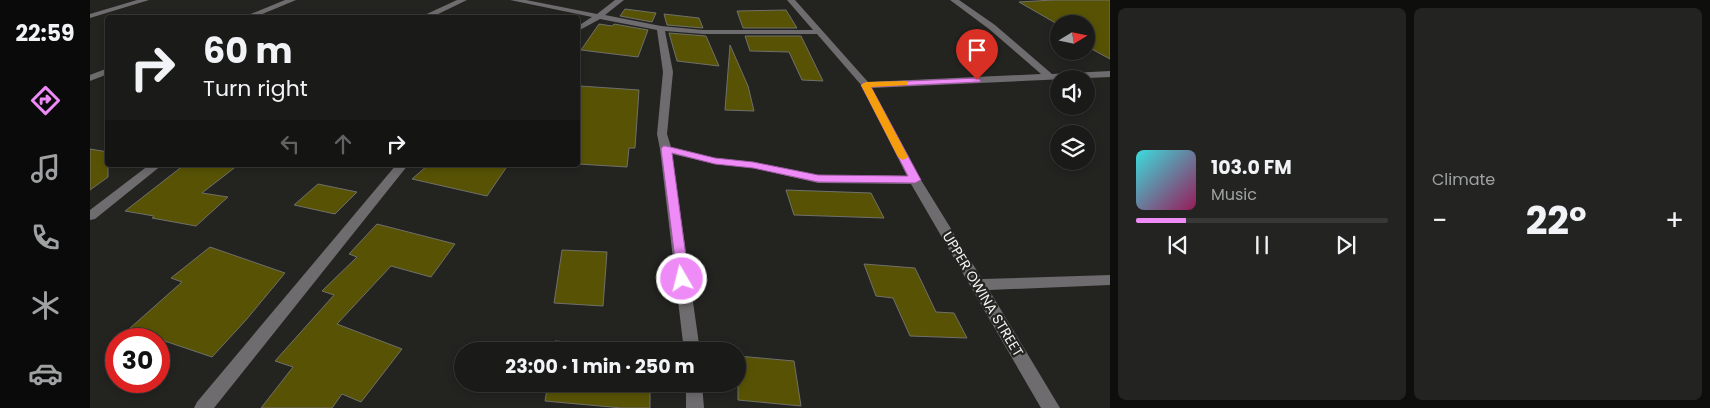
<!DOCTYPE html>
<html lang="en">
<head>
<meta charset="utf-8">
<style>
  body { margin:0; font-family:Poppins,sans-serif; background:#232321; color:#f1f3f6; height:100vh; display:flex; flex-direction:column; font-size:19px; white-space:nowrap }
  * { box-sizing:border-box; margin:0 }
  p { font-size:16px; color:#9fa1a2 }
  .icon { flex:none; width:28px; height:28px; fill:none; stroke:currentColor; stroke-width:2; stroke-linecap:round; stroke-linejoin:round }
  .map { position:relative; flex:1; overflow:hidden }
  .panel { display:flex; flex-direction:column; gap:8px; padding:8px; background:#0e0e0d; width:600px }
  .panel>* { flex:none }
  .hud { position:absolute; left:15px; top:15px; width:475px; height:152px; border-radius:5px; box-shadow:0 2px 8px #0003,0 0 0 1px #383837; background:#1a1a18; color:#f1f3f6; overflow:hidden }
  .needle { width:32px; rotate:80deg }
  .controls { position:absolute; left:960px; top:15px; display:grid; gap:10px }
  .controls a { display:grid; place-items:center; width:45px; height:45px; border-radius:50%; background:#1a1a18; box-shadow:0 2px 8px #0003,0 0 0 1px #383837; font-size:25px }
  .speed { position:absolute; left:15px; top:328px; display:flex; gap:10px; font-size:25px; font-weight:700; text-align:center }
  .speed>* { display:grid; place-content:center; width:65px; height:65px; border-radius:50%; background:#1a1a18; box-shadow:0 2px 8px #0003,0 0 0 1px #383837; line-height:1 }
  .speed .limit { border:8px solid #d22; background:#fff; color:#111 }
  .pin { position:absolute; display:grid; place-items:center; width:42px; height:42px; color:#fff; margin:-51px -21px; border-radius:50% 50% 50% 0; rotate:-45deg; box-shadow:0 0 5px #0007 }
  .pin .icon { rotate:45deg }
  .me { position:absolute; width:55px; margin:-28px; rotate:352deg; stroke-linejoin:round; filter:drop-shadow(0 0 4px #0008) }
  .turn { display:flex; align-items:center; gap:18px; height:105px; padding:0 15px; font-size:22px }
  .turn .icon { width:65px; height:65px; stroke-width:2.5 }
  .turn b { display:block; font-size:35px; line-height:42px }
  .lanes { display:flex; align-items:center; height:48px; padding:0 15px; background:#0003; justify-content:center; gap:25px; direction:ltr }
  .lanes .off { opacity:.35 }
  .big { font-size:38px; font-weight:700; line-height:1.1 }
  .panel .widget { flex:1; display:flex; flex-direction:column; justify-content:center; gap:8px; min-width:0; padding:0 18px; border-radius:8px; background:#232321 }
  .song { display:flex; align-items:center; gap:15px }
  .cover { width:60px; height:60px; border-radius:8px; background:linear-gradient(135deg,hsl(180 70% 55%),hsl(330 70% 35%)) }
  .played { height:5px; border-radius:2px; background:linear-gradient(90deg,#ef8bf7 20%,#383837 20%) }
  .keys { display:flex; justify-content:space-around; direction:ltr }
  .heat { display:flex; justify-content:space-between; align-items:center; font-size:28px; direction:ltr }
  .panel .tiles { flex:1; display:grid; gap:8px; grid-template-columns:repeat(2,1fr) }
  .trip { position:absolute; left:364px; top:342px; width:292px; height:50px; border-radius:25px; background:#1a1a18; box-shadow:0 2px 8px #0003,0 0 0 1px #383837; font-weight:700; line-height:50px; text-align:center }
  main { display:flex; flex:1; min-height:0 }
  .menu { display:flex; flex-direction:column; width:90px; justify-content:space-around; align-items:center; background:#0a0a0a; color:#9fa1a2 }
  .menu .icon { width:35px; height:35px }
  .menu .selected { color:#ef8bf7 }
  .menu b { font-size:22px; color:#f1f3f6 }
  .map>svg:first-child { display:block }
</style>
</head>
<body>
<main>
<nav class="menu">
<b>22:59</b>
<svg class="icon selected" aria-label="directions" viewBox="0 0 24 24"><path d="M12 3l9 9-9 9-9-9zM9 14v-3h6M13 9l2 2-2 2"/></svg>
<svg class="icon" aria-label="music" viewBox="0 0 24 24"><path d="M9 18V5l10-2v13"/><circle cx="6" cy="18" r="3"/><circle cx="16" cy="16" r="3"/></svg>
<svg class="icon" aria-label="phone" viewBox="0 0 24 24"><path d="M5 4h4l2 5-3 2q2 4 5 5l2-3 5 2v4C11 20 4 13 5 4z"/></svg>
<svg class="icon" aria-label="climate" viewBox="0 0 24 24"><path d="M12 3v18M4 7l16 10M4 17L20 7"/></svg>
<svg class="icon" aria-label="car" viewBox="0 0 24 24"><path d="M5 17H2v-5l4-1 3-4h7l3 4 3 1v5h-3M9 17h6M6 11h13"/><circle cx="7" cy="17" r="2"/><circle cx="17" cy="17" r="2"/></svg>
</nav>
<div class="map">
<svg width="1020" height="408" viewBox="0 0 1020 408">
  <rect width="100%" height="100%" fill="#232320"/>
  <g fill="#585304" stroke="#70706b">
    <path d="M963,0H1020V59L996,46V24L969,25L929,2Z"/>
    <path d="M535,9L566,13L562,22L530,16Z"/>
    <path d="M696,10L707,28H653L647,11Z"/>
    <path d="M574,14L609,18L613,28L577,25Z"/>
    <path d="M509,24L522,26L524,24L558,30L548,57L491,50Z"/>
    <path d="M579,33L616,36L629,66L587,61Z"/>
    <path d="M655,36H711L733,81L712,80L699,52L660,51Z"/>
    <path d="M640,45L658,86L664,111L635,110Z"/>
    <path d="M490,86L549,90L545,148H539L537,167L488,164V94Z"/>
    <path d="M0,149L18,152V177L0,190Z"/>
    <path d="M94,165H148L112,193L138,197L106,226L62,218L64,216L35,211Z"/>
    <path d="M338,165H418L397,196L322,179Z"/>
    <path d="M228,184L267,192L245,214L204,205Z"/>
    <path d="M696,190L781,193L794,218L704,215Z"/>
    <path d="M287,224L365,244L341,277L301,266L247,324L312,349L271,402L252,394L242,408H171L203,367L185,361L244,295L232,291L267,257L259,254Z"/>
    <path d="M120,247L195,273L156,320L122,357L39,329L92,282L81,278Z"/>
    <path d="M472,250L517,252L513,306L464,303Z"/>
    <path d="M774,264L825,268L846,312L864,313L877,338L820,336L803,298L786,296Z"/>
    <path d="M465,341L561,348V351H464Z"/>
    <path d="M648,356L704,361L711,406L648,400Z"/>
    <path d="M458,384H560V408H532L455,401Z"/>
  </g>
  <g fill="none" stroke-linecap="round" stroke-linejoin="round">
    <g fill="#6e6c6e" fill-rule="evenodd">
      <path d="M47,0H59L0,18V14Z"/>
      <path d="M195,0H206L163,18H151Z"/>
      <path d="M367,0H377L340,18H328Z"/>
      <path d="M420,0H436L507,14L525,0H534L515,15L571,26L613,30H723L697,0H705L778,82L951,74L899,29L860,0H869L905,25L962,74L1020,71V77L782,88L831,180L892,279L1020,275V285L899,290L970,408H951L821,184L728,183L663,168L625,164L582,154L610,351H594L570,149L567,134L573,72L567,30L510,19L488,31V26L502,17ZM575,31L613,34H727L772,86L817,176L728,175L663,162L625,158L581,147L577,134L583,72Z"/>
      <path d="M18,68V74L0,81V75Z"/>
      <path d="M59,165H72L5,219L0,220V210Z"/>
      <path d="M306,165H318L124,408H104L107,402Z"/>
      <path d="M596,384H612L614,408H596Z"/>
    </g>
  </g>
  <path fill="#ef8bf7" stroke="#9b5aa1" d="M887,78L891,80L890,82L781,87L831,180L825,183L728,182L663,168L625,164L582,153L599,279L597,282H588L571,149L573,146H576L625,158L663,162L728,175L818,176L771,85L773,83Z"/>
  <path fill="#f59e0b" d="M814,81H817V85L781,87L818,157L813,160L808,157L771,85L776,82Z"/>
  <g text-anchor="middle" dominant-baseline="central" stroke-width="4.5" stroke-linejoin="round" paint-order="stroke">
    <g font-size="14" fill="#f4f4f2" stroke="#232320">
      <text transform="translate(893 294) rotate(59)">UPPER OWINA STREET</text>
    </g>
  </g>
</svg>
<div class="controls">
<a><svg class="needle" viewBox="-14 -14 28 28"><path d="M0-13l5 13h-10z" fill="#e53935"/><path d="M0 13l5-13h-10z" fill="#9fa1a2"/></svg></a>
<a><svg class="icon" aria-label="sound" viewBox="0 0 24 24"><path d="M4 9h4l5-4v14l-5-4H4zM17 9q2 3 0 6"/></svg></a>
<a><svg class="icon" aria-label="layers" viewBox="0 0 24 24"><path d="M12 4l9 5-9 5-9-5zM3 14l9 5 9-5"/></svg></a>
</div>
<div class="speed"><div class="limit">30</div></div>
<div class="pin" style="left:887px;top:80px;background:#d93025"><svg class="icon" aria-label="arrive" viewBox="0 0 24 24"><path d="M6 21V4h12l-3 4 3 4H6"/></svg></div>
<svg class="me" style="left:592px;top:279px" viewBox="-20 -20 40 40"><circle r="17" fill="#ef8bf7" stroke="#fff" stroke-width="3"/><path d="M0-11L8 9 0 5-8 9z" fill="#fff"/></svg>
<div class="trip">23:00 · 1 min · 250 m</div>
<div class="hud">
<div class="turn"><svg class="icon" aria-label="right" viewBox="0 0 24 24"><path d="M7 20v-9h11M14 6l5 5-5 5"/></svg><div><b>60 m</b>Turn right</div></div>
<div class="lanes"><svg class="icon off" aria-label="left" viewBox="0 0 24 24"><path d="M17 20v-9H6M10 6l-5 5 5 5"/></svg><svg class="icon off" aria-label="ahead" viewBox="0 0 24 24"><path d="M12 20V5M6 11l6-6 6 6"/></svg><svg class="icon" aria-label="right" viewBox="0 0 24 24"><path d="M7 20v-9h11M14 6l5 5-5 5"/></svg></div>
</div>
</div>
<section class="panel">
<div class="tiles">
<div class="widget">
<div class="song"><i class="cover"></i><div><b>103.0 FM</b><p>Music</p></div></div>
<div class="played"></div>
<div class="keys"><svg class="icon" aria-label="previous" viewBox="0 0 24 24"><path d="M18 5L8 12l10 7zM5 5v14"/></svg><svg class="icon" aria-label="pause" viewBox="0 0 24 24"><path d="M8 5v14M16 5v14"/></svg><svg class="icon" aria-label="next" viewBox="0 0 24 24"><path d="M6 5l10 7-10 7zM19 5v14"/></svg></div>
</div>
<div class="widget"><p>Climate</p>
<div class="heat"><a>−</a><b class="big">22°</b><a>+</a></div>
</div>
</div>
</section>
</main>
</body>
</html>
